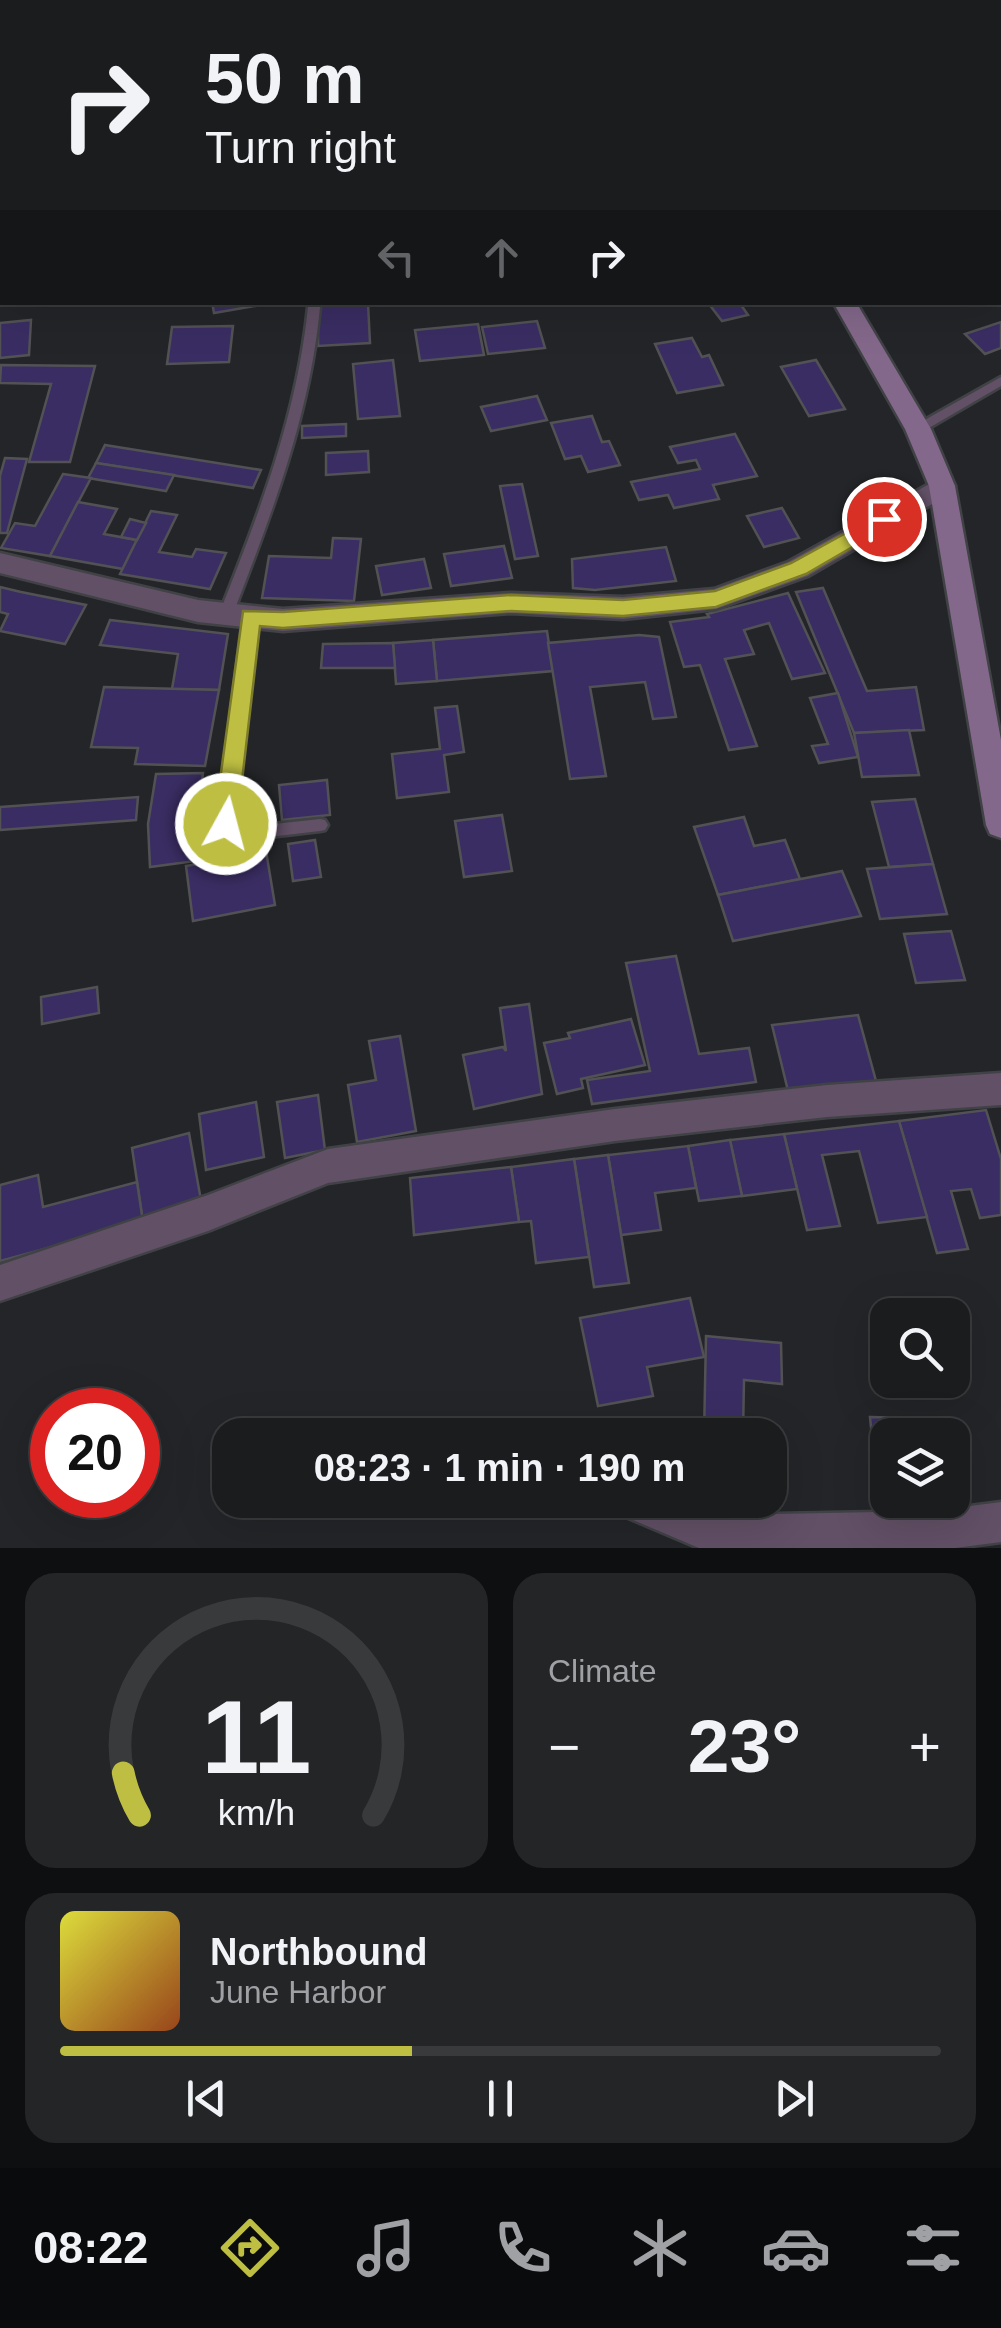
<!DOCTYPE html>
<html lang="en">
<head>
<meta charset="utf-8">
<style>
  body { margin:0; font-family:Helvetica,sans-serif; background:#232527; color:#f1f3f6; height:100vh; display:flex; flex-direction:column; font-size:38px; white-space:nowrap }
  * { box-sizing:border-box; margin:0 }
  p { font-size:32px; color:#9fa1a4 }
  .icon { flex:none; width:55px; height:55px; fill:none; stroke:currentColor; stroke-width:2; stroke-linecap:round; stroke-linejoin:round }
  .map { position:relative; height:1548px; overflow:hidden }
  .details { display:flex; flex-direction:column; gap:25px; padding:25px; background:#0e0f10; flex:1 }
  .details>* { flex:none }
  .hud { position:absolute; left:0px; top:0px; width:1002px; height:305px; box-shadow:0 10px 40px #0002,0 0 0 2px #383a3c; background:#1a1c1e; color:#f1f3f6; overflow:hidden }
  .controls { position:absolute; left:870px; top:1298px; display:grid; gap:20px }
  .controls a { display:grid; place-items:center; width:100px; height:100px; border-radius:20px; background:#1a1c1e; box-shadow:0 10px 40px #0002,0 0 0 2px #383a3c; font-size:50px }
  .speed { position:absolute; left:30px; top:1388px; display:flex; gap:20px; font-size:50px; font-weight:700; text-align:center }
  .speed>* { display:grid; place-content:center; width:130px; height:130px; border-radius:50%; background:#1a1c1e; box-shadow:0 10px 40px #0002,0 0 0 2px #383a3c; line-height:1 }
  .speed .limit { border:15px solid #d22; background:#fff; color:#111 }
  .pin { position:absolute; display:grid; place-items:center; width:85px; height:85px; color:#fff; margin:-42px; border:5px solid #fff; border-radius:50%; box-shadow:0 2px 10px #0007 }
  .me { position:absolute; width:110px; margin:-55px; rotate:7deg; stroke-linejoin:round; filter:drop-shadow(0 0 8px #0008) }
  .turn { display:flex; align-items:center; gap:35px; height:210px; padding:0 40px; font-size:45px }
  .turn .icon { width:130px; height:130px; stroke-width:2.5 }
  .turn b { display:block; font-size:70px; line-height:85px }
  .lanes { display:flex; align-items:center; height:95px; padding:0 40px; background:#0003; justify-content:center; gap:50px; direction:ltr }
  .lanes .off { opacity:.35 }
  .big { font-size:75px; font-weight:600; line-height:1.1 }
  .details .card { flex:1; display:flex; flex-direction:column; justify-content:center; gap:15px; min-width:0; padding:0 35px; border-radius:30px; background:#232527 }
  .details .dial { align-items:center; gap:0 }
  .dial svg { height:260px; overflow:visible; fill:none; stroke:#383a3c; stroke-width:7; stroke-linecap:round; text-anchor:middle }
  .dial text { fill:#f1f3f6; stroke:none }
  .song { display:flex; align-items:center; gap:30px }
  .cover { width:120px; height:120px; border-radius:15px; background:linear-gradient(135deg,hsl(60 70% 55%),hsl(20 70% 35%)) }
  .played { height:10px; border-radius:5px; background:linear-gradient(90deg,#bebf42 40%,#383a3c 40%) }
  .keys { display:flex; justify-content:space-around; direction:ltr }
  .heat { display:flex; justify-content:space-between; align-items:center; font-size:55px; direction:ltr }
  .details .tiles { flex:1; display:grid; gap:25px; grid-template-columns:1fr 1fr }
  .card:last-child { grid-column:span 2 }
  .trip { position:absolute; left:212px; top:1418px; width:575px; height:100px; border-radius:30px; background:#1a1c1e; box-shadow:0 10px 40px #0002,0 0 0 2px #383a3c; font-weight:600; line-height:100px; text-align:center }
  .dock { display:flex; height:160px; justify-content:space-around; align-items:center; background:#0a0b0c; color:#9fa1a4 }
  .dock .icon { width:70px; height:70px }
  .dock .active { color:#bebf42 }
  .dock b { font-size:45px; color:#f1f3f6 }
  .map>svg:first-child { display:block }
</style>
</head>
<body>
<div class="map">
<svg width="1001" height="1548" viewBox="0 0 1001 1548">
  <rect width="100%" height="100%" fill="#232528"/>
  <g fill="#3a2d63" stroke="#525255" stroke-width="2.5">
    <path d="M212,302H278L214,313Z"/>
    <path d="M739,302L748,315L722,321L709,304Z"/>
    <path d="M368,303L370,343L318,346V306Z"/>
    <path d="M31,320L29,355L0,358V323Z"/>
    <path d="M537,321L545,348L488,354L482,327Z"/>
    <path d="M1001,322V348L985,354L965,334Z"/>
    <path d="M478,324L484,355L420,361L415,330Z"/>
    <path d="M233,326L229,362L167,364L172,327Z"/>
    <path d="M692,338L702,357L709,355L723,385L677,393L655,344Z"/>
    <path d="M393,360L400,416L358,419L353,364Z"/>
    <path d="M816,360L845,409L809,416L781,367Z"/>
    <path d="M1,365L95,366L70,462H29L51,384L0,383Z"/>
    <path d="M537,396L547,420L491,431L481,407Z"/>
    <path d="M592,416L602,442L609,441L620,465L588,472L581,456L565,459L551,423Z"/>
    <path d="M346,424V436L302,438V426Z"/>
    <path d="M735,434L757,476L713,485L719,499L674,508L668,495L639,500L631,482L700,469L696,460L678,463L670,447Z"/>
    <path d="M105,445L261,470L253,488L96,463Z"/>
    <path d="M368,451L369,472L326,475V453Z"/>
    <path d="M5,458L27,459L7,533H0V476Z"/>
    <path d="M96,463L174,475L166,491L88,478Z"/>
    <path d="M63,474L91,478L50,556L1,548L15,523L35,526Z"/>
    <path d="M522,484L538,556L515,559L500,486Z"/>
    <path d="M78,502L117,509L104,534L137,540L123,569L50,556Z"/>
    <path d="M782,508L799,538L764,547L747,516Z"/>
    <path d="M151,511L177,515L159,552L192,557L196,549L226,553L210,589L120,574Z"/>
    <path d="M130,519L146,523L137,540L121,537Z"/>
    <path d="M333,538L361,539L354,601L262,598L269,556L331,558Z"/>
    <path d="M504,546L512,578L451,586L444,554Z"/>
    <path d="M666,547L676,581L595,590L573,588L572,559Z"/>
    <path d="M424,559L431,588L382,595L376,566Z"/>
    <path d="M0,587L21,592L86,605L65,644L0,631L8,614L0,612Z"/>
    <path d="M823,588L867,691L916,687L924,730L854,733L796,592Z"/>
    <path d="M788,593L825,673L792,679L769,623L744,630L754,654L725,659L757,746L729,750L700,665L684,667L670,622L709,617L707,614Z"/>
    <path d="M110,620L228,634L219,690L172,689L178,654L100,645Z"/>
    <path d="M547,631L553,671L437,681L433,640Z"/>
    <path d="M639,635L659,637L676,717L653,719L645,682L590,687L606,776L570,779L548,643Z"/>
    <path d="M433,640L437,681L396,684L393,643Z"/>
    <path d="M393,643L395,668H321L323,644Z"/>
    <path d="M104,687L219,690L205,766L135,764L138,748L91,747Z"/>
    <path d="M838,693L858,757L819,763L812,746L828,744L810,698Z"/>
    <path d="M457,706L464,752L444,755L449,792L397,798L392,754L440,749L435,708Z"/>
    <path d="M909,730L919,775L862,777L854,733Z"/>
    <path d="M203,773L197,818L201,817L203,860L150,867L148,824L156,774Z"/>
    <path d="M327,780L330,815L282,820L279,785Z"/>
    <path d="M138,797L136,820L0,830V807Z"/>
    <path d="M915,799L933,864L889,867L872,802Z"/>
    <path d="M502,815L512,871L464,877L455,821Z"/>
    <path d="M744,817L754,846L785,840L800,879L718,895L694,827Z"/>
    <path d="M315,840L321,877L293,881L288,844Z"/>
    <path d="M266,851L275,905L193,921L186,866Z"/>
    <path d="M933,864L947,914L880,919L867,869Z"/>
    <path d="M842,871L861,916L733,941L718,895Z"/>
    <path d="M951,931L965,980L916,983L904,934Z"/>
    <path d="M676,956L699,1054L749,1048L756,1082L592,1104L587,1080L650,1071L626,963Z"/>
    <path d="M97,987L99,1013L42,1024L41,997Z"/>
    <path d="M529,1004L542,1094L474,1109L463,1055L503,1047L506,1051L500,1008Z"/>
    <path d="M858,1015L876,1081L788,1091L772,1025Z"/>
    <path d="M631,1019L645,1065L581,1079L583,1088L557,1094L544,1043L570,1038L568,1033Z"/>
    <path d="M400,1036L416,1131L357,1142L348,1085L376,1080L369,1041Z"/>
    <path d="M318,1095L325,1150L285,1158L277,1102Z"/>
    <path d="M256,1102L264,1157L206,1170L199,1114Z"/>
    <path d="M986,1110L1001,1159V1215L980,1218L971,1189L951,1191L968,1249L937,1253L899,1121Z"/>
    <path d="M899,1121L927,1217L878,1223L859,1151L822,1155L840,1226L807,1230L784,1134Z"/>
    <path d="M189,1133L202,1206L143,1222L132,1148Z"/>
    <path d="M784,1134L797,1189L742,1196L730,1140Z"/>
    <path d="M730,1140L742,1196L699,1201L688,1146Z"/>
    <path d="M688,1146L696,1188L655,1193L661,1230L621,1235L608,1155Z"/>
    <path d="M608,1155L629,1283L594,1287L574,1159Z"/>
    <path d="M574,1159L589,1257L536,1263L531,1221L519,1222L511,1167Z"/>
    <path d="M511,1167L519,1222L414,1235L410,1178Z"/>
    <path d="M38,1175L43,1207L137,1182L143,1222L0,1261V1185Z"/>
    <path d="M690,1298L704,1357L647,1367L653,1396L598,1406L580,1318Z"/>
    <path d="M706,1336L781,1343L782,1384L744,1380L743,1435H704Z"/>
    <path d="M870,1417L943,1419L946,1435H888V1480H876Z"/>
    <path d="M770,1451L782,1453V1500L770,1499Z"/>
  </g>
  <g fill="none" stroke-linecap="round" stroke-linejoin="round">
    <defs>
      <g id="lane">
        <path d="M314,303L320,307C310,415 272,513 233,614L226,619L219,614C259,514 297,415 308,307Z"/>
        <path d="M1001,377V386L922,432H914V426Z"/>
        <path d="M250,612L257,617L233,822L239,828L320,819L325,820L328,825L325,830L320,831L236,841L231,840L217,824L243,617Z"/>
      </g>
      <g id="street">
        <path d="M2,160V174L0,175V161Z"/>
        <path d="M942,477L951,479L955,486L951,493L808,576L716,609L623,619L511,613L283,631L198,622L0,573V553L198,600L283,609L511,593L623,597L714,589L788,562Z"/>
        <path d="M1001,1073V1105L827,1117L615,1141L328,1183L208,1231L0,1301V1265L208,1195L328,1149L615,1109L827,1085Z"/>
        <path d="M613,1500H681L716,1515L931,1511L1001,1502V1542L955,1548H699L619,1514Z"/>
      </g>
      <g id="secondary">
        <path d="M546,0H566L568,2H548Z"/>
        <path d="M833,302H856L931,429L955,486L1001,740V838L990,834L986,825L929,486L905,429Z"/>
      </g>
    </defs>
    <use href="#lane" stroke="#404245" stroke-width="5"/>
    <use href="#street" stroke="#404245" stroke-width="5"/>
    <use href="#secondary" stroke="#404245" stroke-width="5"/>
    <use href="#lane" fill="#625066" fill-rule="evenodd"/>
    <use href="#street" fill="#625066" fill-rule="evenodd"/>
    <use href="#secondary" fill="#84688b" fill-rule="evenodd"/>
  </g>
  <path fill="#bebf42" stroke="#7c7c2b" stroke-width="2.5" d="M884,512L892,514V524L806,574L716,607L623,616L511,611L283,628L260,626L237,824L234,831H217L214,824L243,611L283,612L511,595L623,600L715,591L791,563Z"/>
</svg>
<div class="controls">
<a><svg class="icon" aria-label="search" viewBox="0 0 24 24"><circle cx="10" cy="10" r="6"/><path d="M15 15l6 6"/></svg></a>
<a><svg class="icon" aria-label="layers" viewBox="0 0 24 24"><path d="M12 4l9 5-9 5-9-5zM3 14l9 5 9-5"/></svg></a>
</div>
<div class="speed"><div class="limit">20</div></div>
<div class="pin" style="left:884px;top:519px;background:#d93025"><svg class="icon" aria-label="arrive" viewBox="0 0 24 24"><path d="M6 21V4h12l-3 4 3 4H6"/></svg></div>
<svg class="me" style="left:226px;top:824px" viewBox="-20 -20 40 40"><circle r="17" fill="#bebf42" stroke="#fff" stroke-width="3"/><path d="M0-11L8 9 0 5-8 9z" fill="#fff"/></svg>
<div class="trip">08:23 · 1 min · 190 m</div>
<div class="hud">
<div class="turn"><svg class="icon" aria-label="right" viewBox="0 0 24 24"><path d="M7 20v-9h11M14 6l5 5-5 5"/></svg><div><b>50 m</b>Turn right</div></div>
<div class="lanes"><svg class="icon off" aria-label="left" viewBox="0 0 24 24"><path d="M17 20v-9H6M10 6l-5 5 5 5"/></svg><svg class="icon off" aria-label="ahead" viewBox="0 0 24 24"><path d="M12 20V5M6 11l6-6 6 6"/></svg><svg class="icon" aria-label="right" viewBox="0 0 24 24"><path d="M7 20v-9h11M14 6l5 5-5 5"/></svg></div>
</div>
</div>
<section class="details">
<div class="tiles">
<div class="card dial"><svg viewBox="0 0 100 80">
<path d="M14 69A42 42 0 1 1 86 69"/>
<path d="M14 69A42 42 0 0 1 9 56" stroke="#bebf42"/>
<text x="50" y="56" font-size="32" font-weight="700">11</text>
<text x="50" y="72" font-size="11">km/h</text>
</svg></div>
<div class="card"><p>Climate</p>
<div class="heat"><a>−</a><b class="big">23°</b><a>+</a></div>
</div>
<div class="card">
<div class="song"><i class="cover"></i><div><b>Northbound</b><p>June Harbor</p></div></div>
<div class="played"></div>
<div class="keys"><svg class="icon" aria-label="previous" viewBox="0 0 24 24"><path d="M18 5L8 12l10 7zM5 5v14"/></svg><svg class="icon" aria-label="pause" viewBox="0 0 24 24"><path d="M8 5v14M16 5v14"/></svg><svg class="icon" aria-label="next" viewBox="0 0 24 24"><path d="M6 5l10 7-10 7zM19 5v14"/></svg></div>
</div>
</div>
</section>
<nav class="dock">
<b>08:22</b>
<svg class="icon active" aria-label="directions" viewBox="0 0 24 24"><path d="M12 3l9 9-9 9-9-9zM9 14v-3h6M13 9l2 2-2 2"/></svg>
<svg class="icon" aria-label="music" viewBox="0 0 24 24"><path d="M9 18V5l10-2v13"/><circle cx="6" cy="18" r="3"/><circle cx="16" cy="16" r="3"/></svg>
<svg class="icon" aria-label="phone" viewBox="0 0 24 24"><path d="M5 4h4l2 5-3 2q2 4 5 5l2-3 5 2v4C11 20 4 13 5 4z"/></svg>
<svg class="icon" aria-label="climate" viewBox="0 0 24 24"><path d="M12 3v18M4 7l16 10M4 17L20 7"/></svg>
<svg class="icon" aria-label="car" viewBox="0 0 24 24"><path d="M5 17H2v-5l4-1 3-4h7l3 4 3 1v5h-3M9 17h6M6 11h13"/><circle cx="7" cy="17" r="2"/><circle cx="17" cy="17" r="2"/></svg>
<svg class="icon" aria-label="filters" viewBox="0 0 24 24"><path d="M4 7h16M4 17h16"/><circle cx="9" cy="7" r="2"/><circle cx="15" cy="17" r="2"/></svg>
</nav>
</body>
</html>
